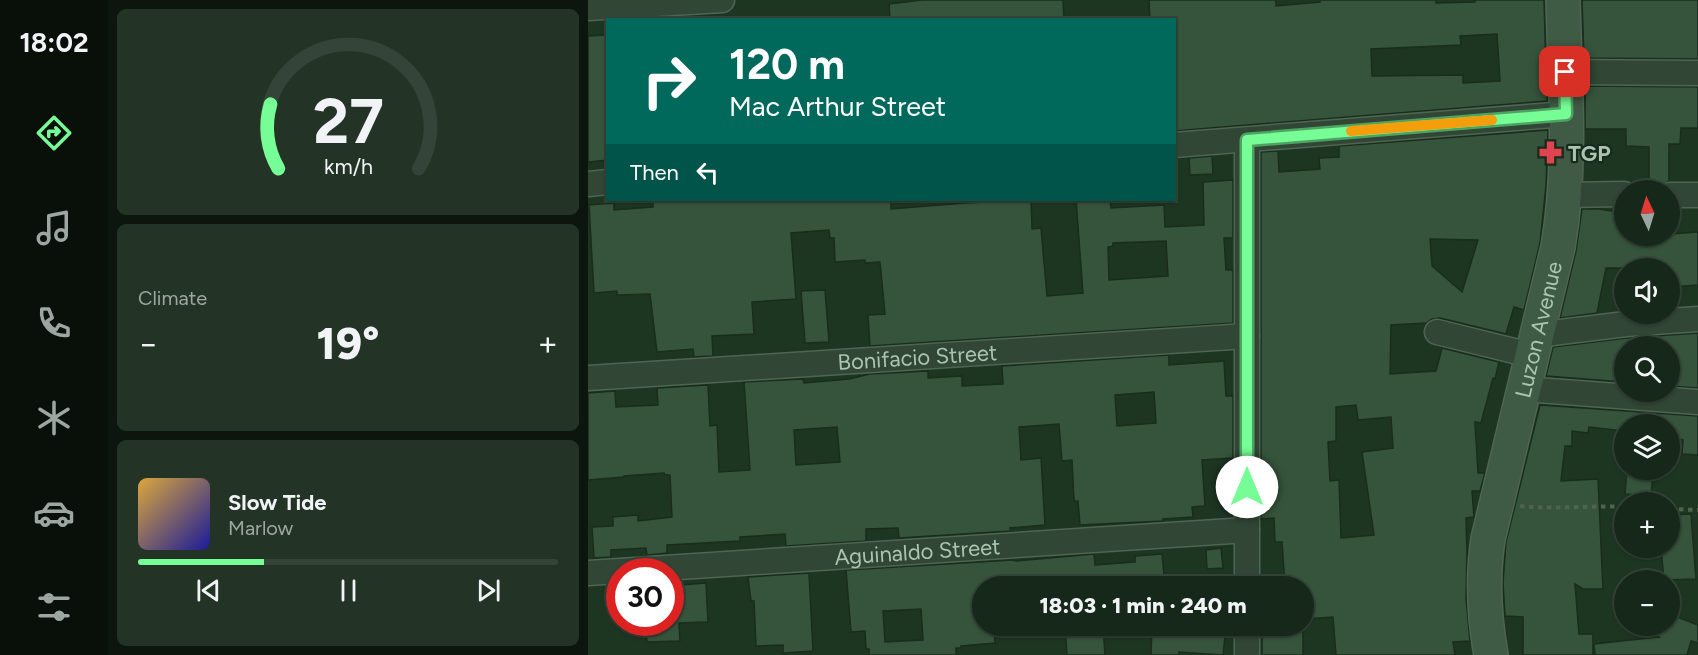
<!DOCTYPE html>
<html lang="en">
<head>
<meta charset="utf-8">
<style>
  body { margin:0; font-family:Figtree,sans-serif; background:#233427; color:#f1f3f6; height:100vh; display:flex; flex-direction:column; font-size:22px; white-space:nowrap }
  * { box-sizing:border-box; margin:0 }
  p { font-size:20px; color:#9ea6a2 }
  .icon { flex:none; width:33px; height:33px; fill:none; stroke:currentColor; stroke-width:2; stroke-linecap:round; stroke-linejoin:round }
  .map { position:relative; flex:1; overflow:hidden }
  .details { display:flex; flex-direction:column; gap:9px; padding:9px; background:#0c160e; width:480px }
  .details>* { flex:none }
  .top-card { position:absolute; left:18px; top:18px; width:570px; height:183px; border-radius:0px; box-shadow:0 2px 4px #0004,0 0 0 2px #354439; background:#00695c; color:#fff; overflow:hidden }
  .needle { width:39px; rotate:356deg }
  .controls { position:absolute; left:1026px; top:180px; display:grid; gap:12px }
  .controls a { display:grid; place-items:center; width:66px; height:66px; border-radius:50%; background:#16281a; box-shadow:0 2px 4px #0004,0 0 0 2px #354439; font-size:30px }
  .speed { position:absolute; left:18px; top:558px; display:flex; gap:12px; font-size:30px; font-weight:700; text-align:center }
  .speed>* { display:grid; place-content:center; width:78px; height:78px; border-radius:50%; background:#16281a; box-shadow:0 2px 4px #0004,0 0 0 2px #354439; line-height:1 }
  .speed .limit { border:9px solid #d22; background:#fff; color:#111 }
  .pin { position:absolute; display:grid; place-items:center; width:51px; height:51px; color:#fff; margin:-26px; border-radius:12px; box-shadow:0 3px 9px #0006 }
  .me { position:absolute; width:66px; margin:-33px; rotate:0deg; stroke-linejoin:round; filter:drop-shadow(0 0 4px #0008) }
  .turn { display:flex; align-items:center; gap:21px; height:126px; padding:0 24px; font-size:27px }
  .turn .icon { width:78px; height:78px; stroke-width:2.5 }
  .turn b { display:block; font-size:42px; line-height:51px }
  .then { display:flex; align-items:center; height:57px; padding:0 24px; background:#0003; gap:12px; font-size:22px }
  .big { font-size:45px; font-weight:800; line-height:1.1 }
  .details .widget { flex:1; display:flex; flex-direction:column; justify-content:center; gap:9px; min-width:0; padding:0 21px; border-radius:9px; background:#233427 }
  .details .dial { align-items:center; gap:0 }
  .dial svg { height:156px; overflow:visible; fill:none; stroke:#354439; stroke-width:7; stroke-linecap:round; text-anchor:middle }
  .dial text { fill:#f1f3f6; stroke:none }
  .song { display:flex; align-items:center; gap:18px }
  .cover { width:72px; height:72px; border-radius:9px; background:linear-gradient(135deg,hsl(40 70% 55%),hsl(240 70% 35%)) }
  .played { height:6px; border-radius:3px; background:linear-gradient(90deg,#76fd96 30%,#354439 30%) }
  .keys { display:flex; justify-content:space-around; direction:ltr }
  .heat { display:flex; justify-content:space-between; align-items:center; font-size:33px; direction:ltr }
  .trip { position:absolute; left:384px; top:576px; width:342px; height:60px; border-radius:30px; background:#16281a; box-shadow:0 2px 4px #0004,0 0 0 2px #354439; font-weight:800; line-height:60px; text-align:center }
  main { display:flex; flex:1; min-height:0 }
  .menu { display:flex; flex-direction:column; width:108px; justify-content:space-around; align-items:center; background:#09100a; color:#9ea6a2 }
  .menu .icon { width:42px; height:42px }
  .menu .selected { color:#76fd96 }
  .menu b { font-size:27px; color:#f1f3f6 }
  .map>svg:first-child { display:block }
</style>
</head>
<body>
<main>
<nav class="menu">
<b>18:02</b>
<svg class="icon selected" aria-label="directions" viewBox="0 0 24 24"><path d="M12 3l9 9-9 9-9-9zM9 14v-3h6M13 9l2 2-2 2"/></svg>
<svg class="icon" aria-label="music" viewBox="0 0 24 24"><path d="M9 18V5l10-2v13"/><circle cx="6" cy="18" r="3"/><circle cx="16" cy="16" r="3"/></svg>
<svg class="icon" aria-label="phone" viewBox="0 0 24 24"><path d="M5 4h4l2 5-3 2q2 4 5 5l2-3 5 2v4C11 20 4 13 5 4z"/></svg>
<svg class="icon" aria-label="climate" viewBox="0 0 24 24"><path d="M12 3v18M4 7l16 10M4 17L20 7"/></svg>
<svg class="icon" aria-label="car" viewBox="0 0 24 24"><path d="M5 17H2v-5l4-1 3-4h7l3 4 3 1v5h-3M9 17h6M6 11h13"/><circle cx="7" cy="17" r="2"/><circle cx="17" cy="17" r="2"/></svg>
<svg class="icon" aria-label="filters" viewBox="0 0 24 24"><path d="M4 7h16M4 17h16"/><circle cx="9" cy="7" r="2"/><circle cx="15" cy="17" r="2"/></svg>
</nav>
<section class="details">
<div class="widget dial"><svg viewBox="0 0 100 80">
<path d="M14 69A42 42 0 1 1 86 69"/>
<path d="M14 69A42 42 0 0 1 10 36" stroke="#76fd96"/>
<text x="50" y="56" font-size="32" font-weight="700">27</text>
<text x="50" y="72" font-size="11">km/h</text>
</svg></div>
<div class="widget"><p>Climate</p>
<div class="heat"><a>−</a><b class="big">19°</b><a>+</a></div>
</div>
<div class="widget">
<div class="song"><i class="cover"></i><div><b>Slow Tide</b><p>Marlow</p></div></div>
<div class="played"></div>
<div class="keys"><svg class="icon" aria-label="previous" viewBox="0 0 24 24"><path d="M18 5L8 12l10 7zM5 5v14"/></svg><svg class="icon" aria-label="pause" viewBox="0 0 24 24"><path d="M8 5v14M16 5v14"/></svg><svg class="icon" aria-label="next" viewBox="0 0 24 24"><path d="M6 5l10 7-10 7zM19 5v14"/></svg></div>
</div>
</section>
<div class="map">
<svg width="1110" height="655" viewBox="0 0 1110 655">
  <rect width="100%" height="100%" fill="#1d3622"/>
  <g fill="#36543c" stroke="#192d1d" stroke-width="1.5" fill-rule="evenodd">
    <path d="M334,0H475L476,20H302L301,4Z"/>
    <path d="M561,0H688V6L732,2V0H848V3L887,2V0H956L959,101L586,131V20H562ZM909,34L912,81L875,83V75L784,76L783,49L873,45L872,36Z"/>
    <path d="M994,0H1110V59L996,58Z"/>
    <path d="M18,35L20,160L0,162V36Z"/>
    <path d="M997,86L1110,87V128H1093L1092,144H1081V181L1072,186H1061V147L1038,146V129H997Z"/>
    <path d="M960,130L958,185L952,243L936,310L926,307L918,334L852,318L844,319L838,323L803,325L802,374L848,371L854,348L911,362L907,379L905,378L893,423L887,422L890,473H897L892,491H884L886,517L878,518L879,552L878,598L882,641L865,642L867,655H748L745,617L716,619V586H697L694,542H687L686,518L673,519V152L690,151L691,172L732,169L731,158L751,157V146ZM842,239L890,240L874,292L844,266ZM768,405L770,420L803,417L805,448L774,452L786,535L753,538L751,480L742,481L740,442L748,441V407Z"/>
    <path d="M624,156L625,174L602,175L601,158Z"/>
    <path d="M645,180V238H636L638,270H645V323L282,346L280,315L297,314L292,262L277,263V260L247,262L246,238H242L241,230L203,233L208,299L164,302L166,334L124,336L125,356L106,357L105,349L69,352L62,294L29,295V291L6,293L1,205L26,203V210L65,207V200H204V202L242,200H303V209L377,203L443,200L444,229L453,228L459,296L495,293L488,200H522L523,208L576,205L577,227L616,225L615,182ZM578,241L580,276L521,280L520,247L525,246V243Z"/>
    <path d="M994,209H1011L1036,213V236H1082V234L1110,232V285L1082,287V268H1018L1009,313L972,318L988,251Z"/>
    <path d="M237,290L241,342L217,343L213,291Z"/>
    <path d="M1110,333V388L1082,386V346H1036V382L958,376L965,347L1039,338Z"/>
    <path d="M581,355V365L636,361L638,396H645V458L614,460L617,506L604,507L605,517L575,519V521L492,525L490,501H486L484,460L474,461L471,424L431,427L433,460L453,458L457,525L422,528L423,531L311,538L310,528L278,529V541L198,546L197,534L152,537V541L79,545V553L59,555L58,548L23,550V557L6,558L4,527L25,526V517L50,515V521L84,517L82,475H77L76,473L36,476V477L0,480V393L27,391L28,407L70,405L69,388L120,385L122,426L129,425L131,472L162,470L156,382L215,379L216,383L261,379L282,374L340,371V378L374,376V386L415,384L414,366ZM566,392L568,423L529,426L527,395ZM249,427L252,462L208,465L206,430Z"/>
    <path d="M952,405L1110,416V455L1094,454L1095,440L1082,438V424H1036V431L1001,427L1000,433L984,431V446H977L973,481L1010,479L1015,589H995L987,584L991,634H1005V655H935V617L917,616L915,583L918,542Z"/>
    <path d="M1039,470L1065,472L1063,496L1037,494Z"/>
    <path d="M1103,514L1108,579L1076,580L1073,548H1082V527L1086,526L1085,515Z"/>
    <path d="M633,548L635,568L619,569L618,550Z"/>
    <path d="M506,554L507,565L547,562V556L574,554L577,586H394V626H406L407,643L373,646V648H368V655H281V649H278L277,631L263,632L258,570L425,560L428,561ZM333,609L335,640L297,642L295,611Z"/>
    <path d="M221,573L225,651L195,653V645L168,646L166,601H163L160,577Z"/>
    <path d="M118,583L120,622L91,623L92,641L59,642L57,622H82V606H93L92,585Z"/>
    <path d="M1087,616L1110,625V643L1103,641L1099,655H1007L1006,644L1071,637L1052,626H1084Z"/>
    <path d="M477,626H515L517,655H479Z"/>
    <path d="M564,626H638L635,655L591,652V655H563Z"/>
    <path d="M676,626H715V655H674V630H676Z"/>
  </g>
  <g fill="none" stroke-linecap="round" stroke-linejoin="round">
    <defs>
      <g id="minor">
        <path d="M0,8L134,0"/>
        <path d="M977,72L1110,73"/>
        <path d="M586,145L978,114"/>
        <path d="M0,184L20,182"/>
        <path d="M977,195L1036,194"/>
        <path d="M1082,195H1110"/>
        <path d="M849,332L943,355"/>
        <path d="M948,335L1038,324L1110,319"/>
        <path id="s1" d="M0,378L659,336"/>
        <path d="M935,389L1110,402"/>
        <path id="s2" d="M0,573L659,530"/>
        <path d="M659,586V140"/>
        <path d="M659,655V626"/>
      </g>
      <g id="secondary">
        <path id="s3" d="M903,655C896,616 894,579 900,539L970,247C984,166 977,82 975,0"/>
      </g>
    </defs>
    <use href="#minor" stroke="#4e6553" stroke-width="27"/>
    <use href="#secondary" stroke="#4e6553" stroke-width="36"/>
    <g stroke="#50634b" stroke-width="4" stroke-dasharray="4.5 4.5" stroke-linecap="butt">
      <path d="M932,506C967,510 1002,505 1036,507"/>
      <path d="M1082,509L1110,510"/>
    </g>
    <use href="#minor" stroke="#314635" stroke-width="24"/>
    <use href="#secondary" stroke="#3f5a45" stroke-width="33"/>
  </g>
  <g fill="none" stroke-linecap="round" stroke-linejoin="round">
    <defs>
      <path id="route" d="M659,487V140L978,114L977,72"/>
    </defs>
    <use href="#route" stroke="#4da462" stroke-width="15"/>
    <use href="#route" stroke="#76fd96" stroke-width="10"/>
    <path stroke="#f59e0b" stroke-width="10" d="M763,131L904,120"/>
  </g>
  <defs>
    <symbol id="pharmacy-bare" viewBox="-9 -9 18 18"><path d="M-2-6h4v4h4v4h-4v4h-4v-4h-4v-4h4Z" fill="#e0444e" stroke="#172a1b" stroke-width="2.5" paint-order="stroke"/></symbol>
  </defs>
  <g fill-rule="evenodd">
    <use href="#pharmacy-bare" x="946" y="136" width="33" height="33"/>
  </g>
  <g text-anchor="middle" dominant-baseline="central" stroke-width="4.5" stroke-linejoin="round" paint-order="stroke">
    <g font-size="22" font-weight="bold" fill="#aac4b0" stroke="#172a1b" text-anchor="start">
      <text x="980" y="153">TGP</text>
    </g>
    <g font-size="22" fill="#aac4b0" stroke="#172a1b">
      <text stroke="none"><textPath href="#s3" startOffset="332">Luzon Avenue</textPath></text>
      <text stroke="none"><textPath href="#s1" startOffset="330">Bonifacio Street</textPath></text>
      <text stroke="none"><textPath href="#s2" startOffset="330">Aguinaldo Street</textPath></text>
    </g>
  </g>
</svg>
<div class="controls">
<a><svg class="needle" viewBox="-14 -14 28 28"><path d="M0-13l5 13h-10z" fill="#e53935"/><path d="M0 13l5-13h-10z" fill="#9ea6a2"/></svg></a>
<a><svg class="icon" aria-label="sound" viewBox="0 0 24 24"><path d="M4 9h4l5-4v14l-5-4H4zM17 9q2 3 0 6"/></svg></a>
<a><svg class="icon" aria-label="search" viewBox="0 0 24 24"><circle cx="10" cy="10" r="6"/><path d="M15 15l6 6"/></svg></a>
<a><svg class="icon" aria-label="layers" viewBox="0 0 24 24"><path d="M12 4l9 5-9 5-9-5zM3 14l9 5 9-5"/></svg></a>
<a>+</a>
<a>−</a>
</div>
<div class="speed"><div class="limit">30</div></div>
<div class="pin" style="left:977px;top:72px;background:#d93025"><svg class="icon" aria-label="arrive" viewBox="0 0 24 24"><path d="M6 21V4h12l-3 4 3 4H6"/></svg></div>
<svg class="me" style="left:659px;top:487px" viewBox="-20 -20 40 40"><circle r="19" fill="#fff"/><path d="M0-13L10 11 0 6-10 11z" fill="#76fd96"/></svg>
<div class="trip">18:03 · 1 min · 240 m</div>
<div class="top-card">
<div class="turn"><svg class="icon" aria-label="right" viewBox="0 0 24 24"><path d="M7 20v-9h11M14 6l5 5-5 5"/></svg><div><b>120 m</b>Mac Arthur Street</div></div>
<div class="then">Then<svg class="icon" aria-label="left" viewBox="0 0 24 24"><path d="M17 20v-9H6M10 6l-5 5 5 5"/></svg></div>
</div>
</div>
</main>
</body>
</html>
